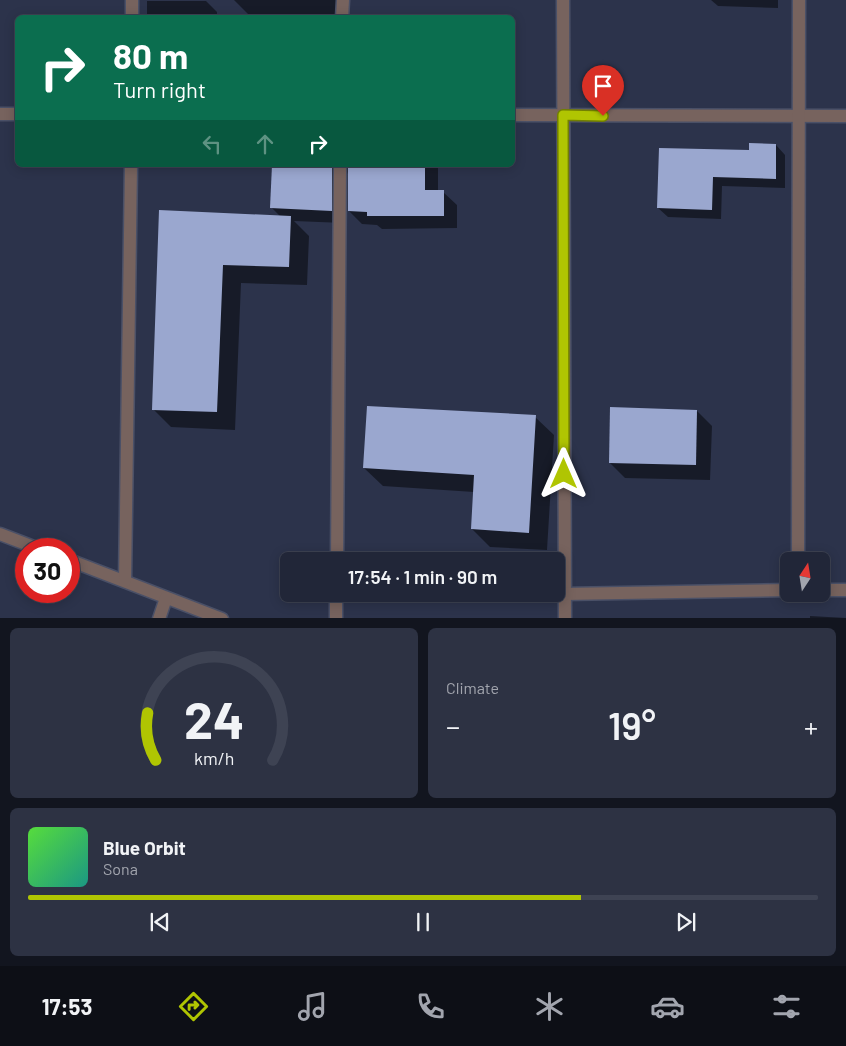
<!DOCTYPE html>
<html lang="en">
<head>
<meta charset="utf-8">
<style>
  body { margin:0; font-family:Barlow,sans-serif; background:#2d3243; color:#f1f3f6; height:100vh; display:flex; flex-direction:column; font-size:19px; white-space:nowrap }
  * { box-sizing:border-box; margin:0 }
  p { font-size:16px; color:#a2a5ae }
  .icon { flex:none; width:28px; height:28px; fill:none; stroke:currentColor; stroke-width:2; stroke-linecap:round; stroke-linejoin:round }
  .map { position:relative; height:618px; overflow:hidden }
  .sheet { display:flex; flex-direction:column; gap:10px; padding:10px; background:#12151f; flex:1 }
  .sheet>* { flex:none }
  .banner { position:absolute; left:15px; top:15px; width:500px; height:152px; border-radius:8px; box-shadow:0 2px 12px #0003,0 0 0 1px #3e4353; background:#0b6e4f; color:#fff; overflow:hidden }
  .needle { width:32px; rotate:12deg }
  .controls { position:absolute; left:780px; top:552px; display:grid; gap:10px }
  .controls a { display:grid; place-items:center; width:50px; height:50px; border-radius:8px; background:#212638; box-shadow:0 2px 12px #0003,0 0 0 1px #3e4353; font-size:25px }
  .speed { position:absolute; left:15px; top:538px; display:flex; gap:10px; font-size:25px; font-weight:700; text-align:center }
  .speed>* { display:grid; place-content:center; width:65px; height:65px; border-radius:50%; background:#212638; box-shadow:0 2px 12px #0003,0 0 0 1px #3e4353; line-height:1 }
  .speed .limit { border:8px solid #d22; background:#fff; color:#111 }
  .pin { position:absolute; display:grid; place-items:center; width:42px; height:42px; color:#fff; margin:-51px -21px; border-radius:50% 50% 50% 0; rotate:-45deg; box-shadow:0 0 5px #0007 }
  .pin .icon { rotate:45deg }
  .me { position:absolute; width:55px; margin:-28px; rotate:0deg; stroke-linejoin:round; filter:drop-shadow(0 0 4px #0008) }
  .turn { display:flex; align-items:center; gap:18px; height:105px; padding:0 15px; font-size:22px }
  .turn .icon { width:65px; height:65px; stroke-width:2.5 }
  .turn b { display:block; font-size:35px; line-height:42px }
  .lanes { display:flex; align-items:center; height:48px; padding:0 15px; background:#0003; justify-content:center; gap:25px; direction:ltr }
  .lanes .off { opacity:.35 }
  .big { font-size:38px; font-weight:600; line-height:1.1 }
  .sheet .card { flex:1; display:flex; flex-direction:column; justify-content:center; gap:8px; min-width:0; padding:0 18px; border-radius:8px; background:#2d3243 }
  .sheet .dial { align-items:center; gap:0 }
  .dial svg { height:130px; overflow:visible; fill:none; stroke:#3e4353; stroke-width:7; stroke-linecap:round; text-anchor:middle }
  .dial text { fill:#f1f3f6; stroke:none }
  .song { display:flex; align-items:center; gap:15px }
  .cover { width:60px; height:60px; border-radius:8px; background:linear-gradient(135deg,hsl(110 70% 55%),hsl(170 70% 35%)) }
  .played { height:5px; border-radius:2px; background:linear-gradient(90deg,#b0c502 70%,#3e4353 70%) }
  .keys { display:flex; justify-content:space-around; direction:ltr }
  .heat { display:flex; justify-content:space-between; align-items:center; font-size:28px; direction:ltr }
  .sheet .tiles { flex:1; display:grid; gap:10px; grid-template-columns:1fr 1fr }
  .card:last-child { grid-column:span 2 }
  .trip { position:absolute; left:280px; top:552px; width:285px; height:50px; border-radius:8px; background:#212638; box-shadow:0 2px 12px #0003,0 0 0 1px #3e4353; font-weight:600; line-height:50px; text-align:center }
  .tab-bar { display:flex; height:80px; justify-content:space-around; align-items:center; background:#0d0f16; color:#a2a5ae }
  .tab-bar .icon { width:35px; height:35px }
  .tab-bar .active { color:#b0c502 }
  .tab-bar b { font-size:22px; color:#f1f3f6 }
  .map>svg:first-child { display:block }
</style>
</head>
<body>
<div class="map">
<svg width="846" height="619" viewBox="0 0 846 619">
  <rect width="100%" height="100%" fill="#2c334b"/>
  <g fill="#0007">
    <path d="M234,0H343L344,18L251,17Z"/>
    <path d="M711,0H778V8L718,6Z"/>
    <path d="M147,1H206L217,12V18H147Z"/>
    <path d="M776,145L785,155V188L722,186L721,219L668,217L658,208L750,152Z"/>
    <path d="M273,165H438V192H443L457,205V228L382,229L377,225L362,224L349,211V170L345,178L344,223L294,221L309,236L307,285L241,283L235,430L171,427L153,409L160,212L281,217L271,207Z"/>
    <path d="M697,411L712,426L710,480L625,478L610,463Z"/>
    <path d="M535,417L554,435L547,550L490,547L472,529L474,492L383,486L364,468Z"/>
    <path d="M810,616L846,618V619H810Z"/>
  </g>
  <g fill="#9aa7cf">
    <path d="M749,143L776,144V179L713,177L712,210L657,208L659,148L749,150Z"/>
    <path d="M272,165H332V211L270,208Z"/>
    <path d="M348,165H425V190H444V216H367V212L348,211Z"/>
    <path d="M159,210L291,216L289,267L223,265L217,412L152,410Z"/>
    <path d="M367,406L536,415L529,533L471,529L474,475L363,468Z"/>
    <path d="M610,407L697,410L696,465L609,463Z"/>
  </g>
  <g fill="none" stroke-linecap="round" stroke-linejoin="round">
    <defs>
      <g id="street">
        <path d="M563,0L565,619"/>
        <path d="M132,18V0"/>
        <path d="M342,18L343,0"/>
        <path d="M0,114H18"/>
        <path d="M512,115L846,116"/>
        <path d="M0,534L39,549"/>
        <path d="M69,560L222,619"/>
        <path d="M337,561L340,165"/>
        <path d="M798,561L799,0"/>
        <path d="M125,581L131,165"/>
        <path d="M821,590H846"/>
        <path d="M564,594L789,590"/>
        <path d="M159,619L166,598"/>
        <path d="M336,619V594"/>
      </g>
    </defs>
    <use href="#street" stroke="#4a5067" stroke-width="15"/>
    <use href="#street" stroke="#77635e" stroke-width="12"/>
  </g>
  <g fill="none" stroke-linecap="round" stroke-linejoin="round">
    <defs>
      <path id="route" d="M564,474L563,115L603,116"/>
    </defs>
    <use href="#route" stroke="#728001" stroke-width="12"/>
    <use href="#route" stroke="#b0c502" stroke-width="9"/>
  </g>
</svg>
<div class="controls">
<a><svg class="needle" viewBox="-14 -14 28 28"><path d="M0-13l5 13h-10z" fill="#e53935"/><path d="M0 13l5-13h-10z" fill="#a2a5ae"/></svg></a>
</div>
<div class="speed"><div class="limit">30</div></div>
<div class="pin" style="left:603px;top:116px;background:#d93025"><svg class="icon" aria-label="arrive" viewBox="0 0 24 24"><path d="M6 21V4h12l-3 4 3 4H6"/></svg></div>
<svg class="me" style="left:564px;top:474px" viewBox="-20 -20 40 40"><path d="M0-17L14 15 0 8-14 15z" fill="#b0c502" stroke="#fff" stroke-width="4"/></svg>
<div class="trip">17:54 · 1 min · 90 m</div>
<div class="banner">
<div class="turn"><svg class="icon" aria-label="right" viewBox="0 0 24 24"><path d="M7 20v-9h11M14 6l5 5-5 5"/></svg><div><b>80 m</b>Turn right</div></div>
<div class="lanes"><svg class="icon off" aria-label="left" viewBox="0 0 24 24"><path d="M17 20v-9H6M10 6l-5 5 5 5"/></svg><svg class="icon off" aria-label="ahead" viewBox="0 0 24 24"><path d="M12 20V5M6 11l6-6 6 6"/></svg><svg class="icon" aria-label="right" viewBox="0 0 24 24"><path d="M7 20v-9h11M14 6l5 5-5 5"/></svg></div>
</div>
</div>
<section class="sheet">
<div class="tiles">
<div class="card dial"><svg viewBox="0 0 100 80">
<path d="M14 69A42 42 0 1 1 86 69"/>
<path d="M14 69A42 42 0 0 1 9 40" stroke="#b0c502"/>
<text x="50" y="56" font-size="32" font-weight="700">24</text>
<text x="50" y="72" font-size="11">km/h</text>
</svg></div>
<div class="card"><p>Climate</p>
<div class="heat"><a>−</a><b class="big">19°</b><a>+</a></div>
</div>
<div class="card">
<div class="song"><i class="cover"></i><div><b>Blue Orbit</b><p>Sona</p></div></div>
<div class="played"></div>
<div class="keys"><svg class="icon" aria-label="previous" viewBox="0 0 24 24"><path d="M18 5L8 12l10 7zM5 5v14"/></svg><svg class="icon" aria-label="pause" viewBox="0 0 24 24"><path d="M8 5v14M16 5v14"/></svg><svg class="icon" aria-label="next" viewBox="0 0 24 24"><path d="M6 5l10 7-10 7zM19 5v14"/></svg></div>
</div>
</div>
</section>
<nav class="tab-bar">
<b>17:53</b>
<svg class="icon active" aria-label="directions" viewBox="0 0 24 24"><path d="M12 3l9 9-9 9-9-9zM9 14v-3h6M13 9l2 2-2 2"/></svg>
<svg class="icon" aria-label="music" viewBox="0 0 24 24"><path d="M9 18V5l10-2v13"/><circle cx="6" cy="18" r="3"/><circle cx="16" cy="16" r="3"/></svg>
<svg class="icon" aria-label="phone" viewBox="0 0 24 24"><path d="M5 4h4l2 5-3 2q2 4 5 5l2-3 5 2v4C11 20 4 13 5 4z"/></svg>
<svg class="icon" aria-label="climate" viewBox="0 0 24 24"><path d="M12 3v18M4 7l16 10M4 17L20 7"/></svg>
<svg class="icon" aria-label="car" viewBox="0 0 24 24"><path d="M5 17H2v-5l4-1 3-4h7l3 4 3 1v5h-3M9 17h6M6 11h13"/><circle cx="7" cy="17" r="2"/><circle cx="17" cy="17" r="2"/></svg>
<svg class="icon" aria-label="filters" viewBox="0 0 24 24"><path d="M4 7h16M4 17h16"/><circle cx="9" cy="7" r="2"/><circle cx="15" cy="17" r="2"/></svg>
</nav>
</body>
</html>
